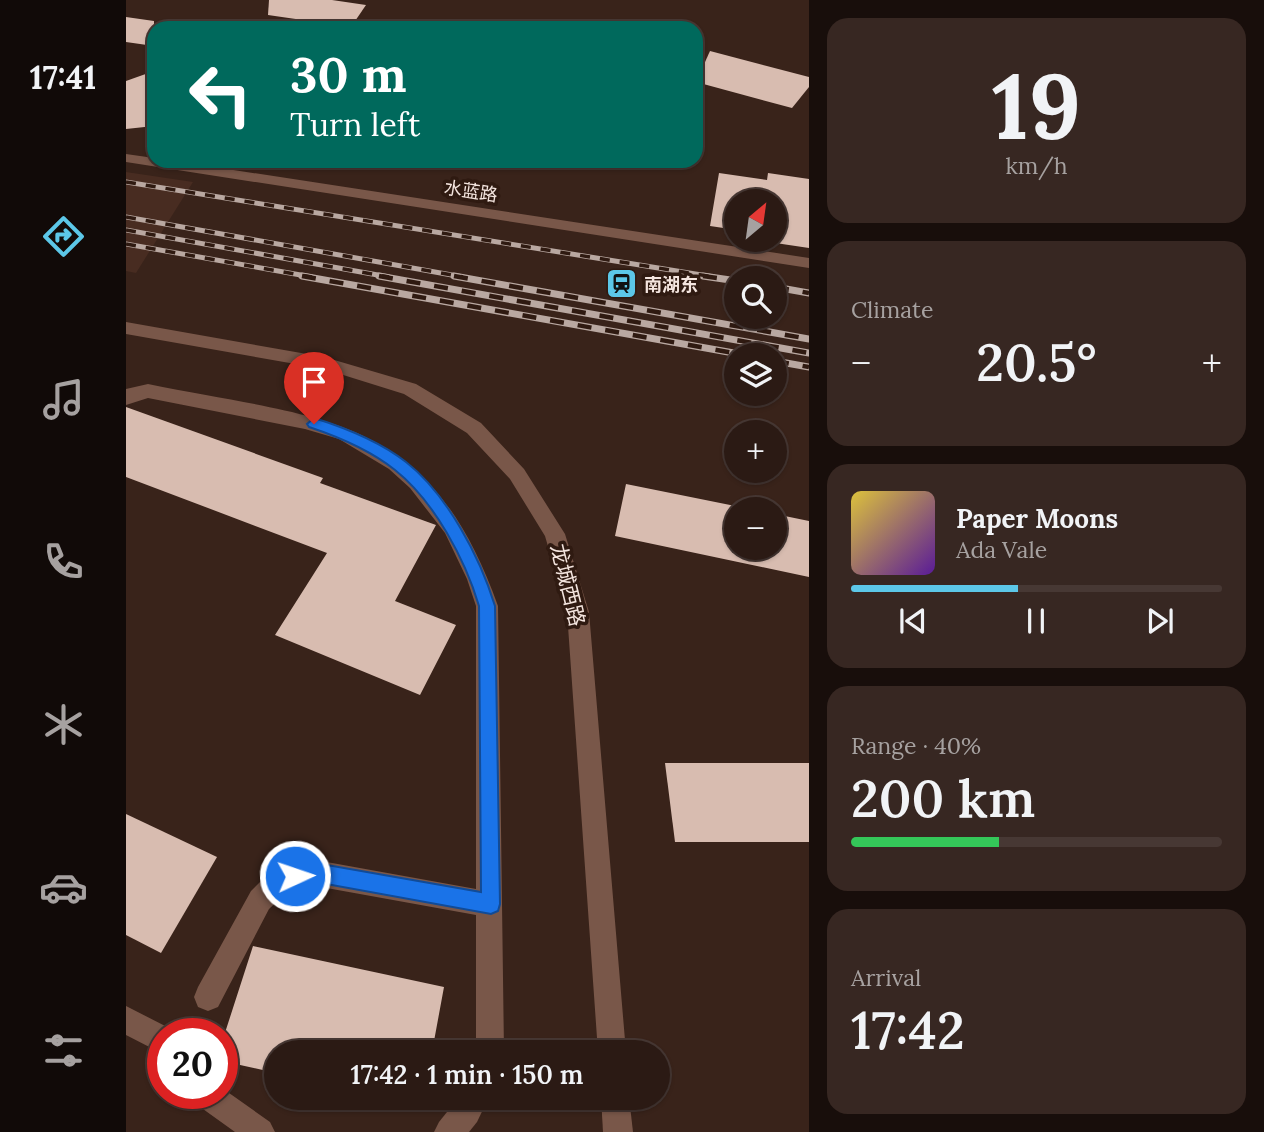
<!DOCTYPE html>
<html lang="en">
<head>
<meta charset="utf-8">
<style>
  body { margin:0; font-family:Lora,"Noto Sans SC",serif; background:#372722; color:#f1f3f6; height:100vh; display:flex; flex-direction:column; font-size:26px; white-space:nowrap }
  * { box-sizing:border-box; margin:0 }
  p { font-size:23px; color:#a6a1a0 }
  .icon { flex:none; width:38px; height:38px; fill:none; stroke:currentColor; stroke-width:2; stroke-linecap:round; stroke-linejoin:round }
  .map { position:relative; flex:1; overflow:hidden }
  .details { display:flex; flex-direction:column; gap:18px; padding:18px; background:#180e0b; width:455px }
  .details>* { flex:none }
  .top-card { position:absolute; left:21px; top:21px; width:556px; height:147px; border-radius:21px; box-shadow:0 2px 5px #0004,0 0 0 2px #473834; background:#00695c; color:#fff; overflow:hidden }
  .needle { width:46px; rotate:29deg }
  .buttons { position:absolute; left:598px; top:189px; display:grid; gap:14px }
  .buttons a { display:grid; place-items:center; width:63px; height:63px; border-radius:50%; background:#2b1a14; box-shadow:0 2px 5px #0004,0 0 0 2px #473834; font-size:35px }
  .speed { position:absolute; left:21px; top:1018px; display:flex; gap:14px; font-size:35px; font-weight:700; text-align:center }
  .speed>* { display:grid; place-content:center; width:91px; height:91px; border-radius:50%; background:#2b1a14; box-shadow:0 2px 5px #0004,0 0 0 2px #473834; line-height:1 }
  .speed .limit { border:10px solid #d22; background:#fff; color:#111 }
  .pin { position:absolute; display:grid; place-items:center; width:60px; height:60px; color:#fff; margin:-72px -30px; border-radius:50% 50% 50% 0; rotate:-45deg; box-shadow:0 0 7px #0007 }
  .pin .icon { rotate:45deg }
  .me { position:absolute; width:77px; margin:-38px; rotate:87deg; stroke-linejoin:round; filter:drop-shadow(0 0 5px #0008) }
  .turn { display:flex; align-items:center; gap:24px; height:147px; padding:0 28px; font-size:32px }
  .turn .icon { width:91px; height:91px; stroke-width:2.5 }
  .turn b { display:block; font-size:49px; line-height:60px }
  .big { font-size:52px; font-weight:600; line-height:1.1 }
  .details .tile { flex:1; display:flex; flex-direction:column; justify-content:center; gap:10px; min-width:0; padding:0 24px; border-radius:21px; background:#372722 }
  .details .dial { align-items:center; gap:0 }
  .dial b { font-size:91px; line-height:1 }
  .song { display:flex; align-items:center; gap:21px }
  .cover { width:84px; height:84px; border-radius:10px; background:linear-gradient(135deg,hsl(50 70% 55%),hsl(270 70% 35%)) }
  .played { height:7px; border-radius:4px; background:linear-gradient(90deg,#5cc7e8 45%,#473834 45%) }
  .keys { display:flex; justify-content:space-around; direction:ltr }
  .heat { display:flex; justify-content:space-between; align-items:center; font-size:38px; direction:ltr }
  .charge { height:10px; border-radius:5px; background:linear-gradient(90deg,#34c759 40%,#473834 0) }
  .trip { position:absolute; left:138px; top:1040px; width:406px; height:70px; border-radius:35px; background:#2b1a14; box-shadow:0 2px 5px #0004,0 0 0 2px #473834; font-weight:600; line-height:70px; text-align:center }
  main { display:flex; flex:1; min-height:0 }
  .dock { display:flex; flex-direction:column; width:126px; justify-content:space-around; align-items:center; background:#110a08; color:#a6a1a0 }
  .dock .icon { width:49px; height:49px }
  .dock .current { color:#5cc7e8 }
  .dock b { font-size:32px; color:#f1f3f6 }
  .map>svg:first-child { display:block }
</style>
</head>
<body>
<main>
<nav class="dock">
<b>17:41</b>
<svg class="icon current" aria-label="directions" viewBox="0 0 24 24"><path d="M12 3l9 9-9 9-9-9zM9 14v-3h6M13 9l2 2-2 2"/></svg>
<svg class="icon" aria-label="music" viewBox="0 0 24 24"><path d="M9 18V5l10-2v13"/><circle cx="6" cy="18" r="3"/><circle cx="16" cy="16" r="3"/></svg>
<svg class="icon" aria-label="phone" viewBox="0 0 24 24"><path d="M5 4h4l2 5-3 2q2 4 5 5l2-3 5 2v4C11 20 4 13 5 4z"/></svg>
<svg class="icon" aria-label="climate" viewBox="0 0 24 24"><path d="M12 3v18M4 7l16 10M4 17L20 7"/></svg>
<svg class="icon" aria-label="car" viewBox="0 0 24 24"><path d="M5 17H2v-5l4-1 3-4h7l3 4 3 1v5h-3M9 17h6M6 11h13"/><circle cx="7" cy="17" r="2"/><circle cx="17" cy="17" r="2"/></svg>
<svg class="icon" aria-label="filters" viewBox="0 0 24 24"><path d="M4 7h16M4 17h16"/><circle cx="9" cy="7" r="2"/><circle cx="15" cy="17" r="2"/></svg>
</nav>
<div class="map">
<svg width="683" height="1132" viewBox="0 0 683 1132">
  <rect width="100%" height="100%" fill="#39231a"/>
  <path fill="#482c21" d="M0,172L67,182L10,273L0,271Z"/>
  <g fill="#d8bcb0">
    <path d="M143,0H206L240,5L225,27L142,15Z"/>
    <path d="M0,17L28,21V46L0,42Z"/>
    <path d="M584,51L683,77V87L666,108L570,82Z"/>
    <path d="M28,71V126L0,129V81Z"/>
    <path d="M593,173L641,180L642,173L683,179V248L636,241L649,240V201H611V230L584,226Z"/>
    <path d="M0,407L197,478L194,483L310,525L269,601L330,625L294,695L149,635L201,553L0,477Z"/>
    <path d="M500,484L624,509H611V548H649V514L683,521V577L489,536Z"/>
    <path d="M539,763H683V842H549Z"/>
    <path d="M0,814L91,857L35,953L0,935Z"/>
    <path d="M127,946L318,987L306,1052H150V1073L96,1061V1042Z"/>
  </g>
  <g fill="none" stroke-linecap="round" stroke-linejoin="round">
    <g fill="#795749" fill-rule="evenodd">
      <path d="M0,154L28,158V161H49L683,258V268L0,162Z"/>
      <path d="M0,322L198,357L290,384L355,423L398,469L439,534L463,612L500,1052H472L441,612L419,536L384,479L341,433L278,394L198,369L0,334Z"/>
      <path d="M22,384C198,420 303,412 372,606L378,1052H350V915L184,885L161,892L143,909L92,1007L82,1011L72,1007L68,997L72,987L125,891L144,872L153,868L184,859L350,889V606L341,579L319,533L284,488L263,469L213,439L179,429L22,398L0,405V389Z"/>
      <path d="M0,1006L47,1030L49,1034H37V1054L0,1035Z"/>
      <path d="M96,1088L144,1122L149,1132H109L70,1104L66,1094H96Z"/>
      <path d="M333,1097H363L351,1122L343,1132H308L313,1122Z"/>
      <path d="M475,1097H503L507,1132H477Z"/>
    </g>
    <defs>
      <g id="rail-far1">
        <path d="M0,182L588,277"/>
        <path d="M0,217L337,277"/>
        <path d="M0,230L263,277"/>
        <path d="M0,244L186,277"/>
      </g>
      <g id="rail">
        <path d="M176,276L619,355"/>
        <path d="M253,276L683,353"/>
        <path d="M328,276L683,339"/>
        <path d="M577,276L611,281"/>
        <path d="M649,287L683,293"/>
        <path d="M649,361L683,367"/>
      </g>
    </defs>
    <use href="#rail-far1" stroke="#b9a8a1" stroke-width="5"/>
    <use href="#rail" stroke="#b9a8a1" stroke-width="7"/>
    <use href="#rail-far1" stroke="#2f1a11" stroke-width="3.5" stroke-dasharray="10" stroke-linecap="butt"/>
    <use href="#rail" stroke="#2f1a11" stroke-width="4.5" stroke-dasharray="14" stroke-linecap="butt"/>
  </g>
  <path fill="#1a73e8" stroke="#114b97" stroke-width="2" d="M188,418C220,428 253,441 280,462C321,494 354,557 369,606L374,904L372,911L365,914L184,881L169,886L162,883L159,876L162,870L184,862L355,892L353,606C339,559 308,501 269,470C244,450 213,437 183,427L181,424Z"/>
  <defs>
    <symbol id="station-square" viewBox="-11 -11 22 22"><rect x="-9" y="-9" width="18" height="18" rx="4" fill="#5cc7e8" stroke="#2f1a11"/><path d="M-3-6H3Q5-6 5-4V2Q5 4 3 4L4.5 6H3L1.5 4h-3L-3 6H-4.5L-3 4Q-5 4-5 2V-4Q-5-6-3-6ZM-3.5-4v3h7v-3ZM-3.5 1v1.5H-2V1ZM2 1v1.5H3.5V1Z" fill="#111"/></symbol>
  </defs>
  <g fill-rule="evenodd">
    <use href="#station-square" x="478" y="266" width="35" height="35"/>
  </g>
  <g text-anchor="middle" dominant-baseline="central" stroke-width="7" stroke-linejoin="round" paint-order="stroke">
    <g font-size="18" fill="#f4e5df" stroke="#2f1a11">
      <text transform="translate(345 191) rotate(9)">水蓝路</text>
    </g>
    <g font-size="18" font-weight="bold" fill="#f4e5df" stroke="#2f1a11" text-anchor="start">
      <text x="518" y="284">南湖东</text>
    </g>
    <g font-size="21" fill="#f4e5df" stroke="#2f1a11">
      <text transform="translate(442 585) rotate(76)">龙城西路</text>
    </g>
  </g>
</svg>
<div class="buttons">
<a><svg class="needle" viewBox="-14 -14 28 28"><path d="M0-13l5 13h-10z" fill="#e53935"/><path d="M0 13l5-13h-10z" fill="#a6a1a0"/></svg></a>
<a><svg class="icon" aria-label="search" viewBox="0 0 24 24"><circle cx="10" cy="10" r="6"/><path d="M15 15l6 6"/></svg></a>
<a><svg class="icon" aria-label="layers" viewBox="0 0 24 24"><path d="M12 4l9 5-9 5-9-5zM3 14l9 5 9-5"/></svg></a>
<a>+</a>
<a>−</a>
</div>
<div class="speed"><div class="limit">20</div></div>
<div class="pin" style="left:188px;top:424px;background:#d93025"><svg class="icon" aria-label="arrive" viewBox="0 0 24 24"><path d="M6 21V4h12l-3 4 3 4H6"/></svg></div>
<svg class="me" style="left:169px;top:876px" viewBox="-20 -20 40 40"><circle r="17" fill="#1a73e8" stroke="#fff" stroke-width="3"/><path d="M0-11L8 9 0 5-8 9z" fill="#fff"/></svg>
<div class="trip">17:42 · 1 min · 150 m</div>
<div class="top-card">
<div class="turn"><svg class="icon" aria-label="left" viewBox="0 0 24 24"><path d="M17 20v-9H6M10 6l-5 5 5 5"/></svg><div><b>30 m</b>Turn left</div></div>
</div>
</div>
<section class="details">
<div class="tile dial"><b>19</b><p>km/h</p></div>
<div class="tile"><p>Climate</p>
<div class="heat"><a>−</a><b class="big">20.5°</b><a>+</a></div>
</div>
<div class="tile">
<div class="song"><i class="cover"></i><div><b>Paper Moons</b><p>Ada Vale</p></div></div>
<div class="played"></div>
<div class="keys"><svg class="icon" aria-label="previous" viewBox="0 0 24 24"><path d="M18 5L8 12l10 7zM5 5v14"/></svg><svg class="icon" aria-label="pause" viewBox="0 0 24 24"><path d="M8 5v14M16 5v14"/></svg><svg class="icon" aria-label="next" viewBox="0 0 24 24"><path d="M6 5l10 7-10 7zM19 5v14"/></svg></div>
</div>
<div class="tile"><p>Range · 40%</p><b class="big">200 km</b><div class="charge"></div></div>
<div class="tile"><p>Arrival</p><b class="big">17:42</b></div>
</section>
</main>
</body>
</html>
